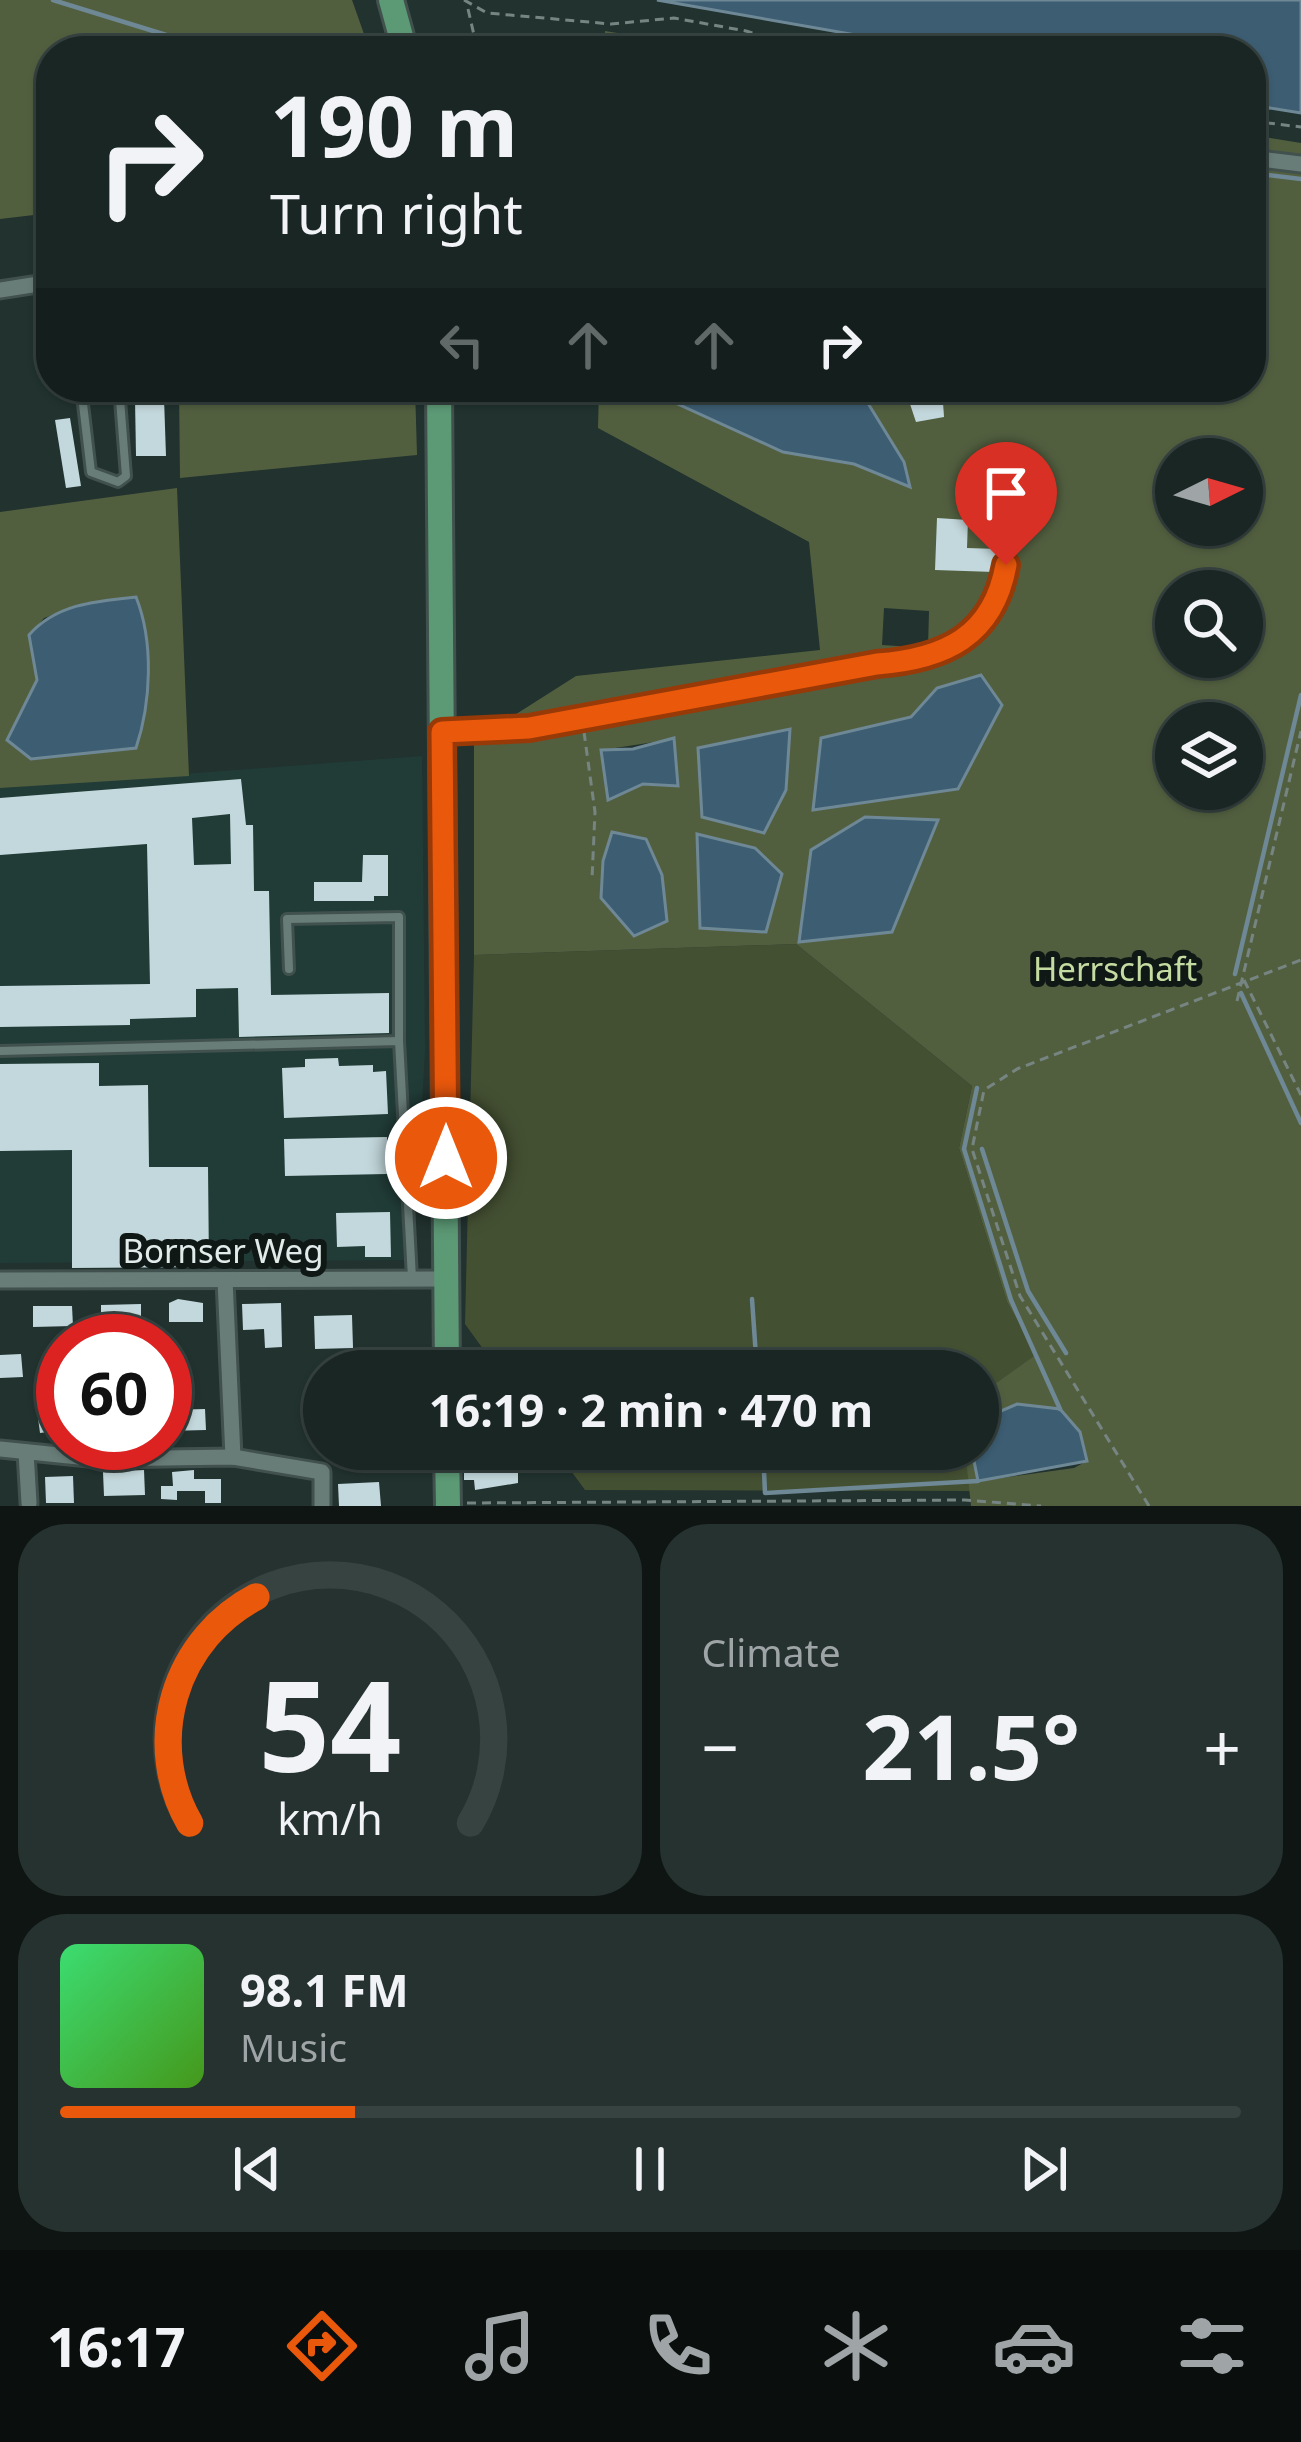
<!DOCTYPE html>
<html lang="en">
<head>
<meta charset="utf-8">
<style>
  body { margin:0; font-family:"Noto Sans",sans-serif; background:#263230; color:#f1f3f6; height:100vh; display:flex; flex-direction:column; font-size:45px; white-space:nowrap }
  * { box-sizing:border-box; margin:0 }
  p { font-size:39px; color:#9fa5a6 }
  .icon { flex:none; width:66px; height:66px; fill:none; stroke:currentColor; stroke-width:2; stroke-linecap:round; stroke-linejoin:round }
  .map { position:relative; height:1506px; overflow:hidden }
  .drawer { display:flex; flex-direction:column; gap:18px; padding:18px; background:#0e1513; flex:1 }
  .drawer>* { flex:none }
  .guide { position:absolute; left:36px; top:36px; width:1230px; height:366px; border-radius:48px; box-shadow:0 3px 9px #0004,0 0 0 3px #374341; background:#192623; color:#f1f3f6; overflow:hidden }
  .needle { width:78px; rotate:85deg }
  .fabs { position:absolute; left:1155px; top:438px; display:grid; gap:24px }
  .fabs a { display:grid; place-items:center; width:108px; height:108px; border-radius:50%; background:#192623; box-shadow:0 3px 9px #0004,0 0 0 3px #374341; font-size:60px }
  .speed { position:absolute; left:36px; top:1314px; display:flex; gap:24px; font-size:60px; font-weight:700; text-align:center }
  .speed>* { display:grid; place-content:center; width:156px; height:156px; border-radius:50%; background:#192623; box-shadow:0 3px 9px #0004,0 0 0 3px #374341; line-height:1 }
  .speed .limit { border:18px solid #d22; background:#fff; color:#111 }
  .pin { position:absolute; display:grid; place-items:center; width:102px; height:102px; color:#fff; margin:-123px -51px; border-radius:50% 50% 50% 0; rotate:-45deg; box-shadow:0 0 12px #0007 }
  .pin .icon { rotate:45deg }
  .me { position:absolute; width:132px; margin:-66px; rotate:0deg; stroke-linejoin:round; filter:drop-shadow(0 0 9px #0008) }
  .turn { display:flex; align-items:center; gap:42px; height:252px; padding:0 36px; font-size:54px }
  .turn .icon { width:156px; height:156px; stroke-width:2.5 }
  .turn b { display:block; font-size:84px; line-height:102px }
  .lanes { display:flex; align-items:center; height:114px; padding:0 36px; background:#0003; justify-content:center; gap:60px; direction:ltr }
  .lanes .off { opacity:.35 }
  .big { font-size:90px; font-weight:700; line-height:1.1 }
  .drawer .widget { flex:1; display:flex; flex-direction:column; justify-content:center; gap:18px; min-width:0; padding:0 42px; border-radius:48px; background:#263230 }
  .drawer .dial { align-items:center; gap:0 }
  .dial svg { height:312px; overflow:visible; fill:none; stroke:#374341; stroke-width:7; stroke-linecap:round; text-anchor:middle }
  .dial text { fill:#f1f3f6; stroke:none }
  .song { display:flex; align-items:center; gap:36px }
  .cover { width:144px; height:144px; border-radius:18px; background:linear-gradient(135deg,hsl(140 70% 55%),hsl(100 70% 35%)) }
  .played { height:12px; border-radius:6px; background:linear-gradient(90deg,#ea580c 25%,#374341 25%) }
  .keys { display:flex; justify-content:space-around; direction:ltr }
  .heat { display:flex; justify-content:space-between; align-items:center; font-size:66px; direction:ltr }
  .drawer .tiles { flex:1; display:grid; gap:18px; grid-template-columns:1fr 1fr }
  .widget:last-child { grid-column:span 2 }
  .trip { position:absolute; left:303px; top:1350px; width:696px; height:120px; border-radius:60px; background:#192623; box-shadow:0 3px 9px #0004,0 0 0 3px #374341; font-weight:700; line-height:120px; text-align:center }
  .menu { display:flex; height:192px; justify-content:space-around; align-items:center; background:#0a0f0e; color:#9fa5a6 }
  .menu .icon { width:84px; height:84px }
  .menu .on { color:#ea580c }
  .menu b { font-size:54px; color:#f1f3f6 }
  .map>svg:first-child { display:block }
</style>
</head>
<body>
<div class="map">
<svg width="1301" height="1506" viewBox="0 0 1301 1506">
  <rect width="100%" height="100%" fill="#21322f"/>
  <path fill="#213c37" d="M422,756L425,1051L414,1248L404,1260L0,1263V788Z"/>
  <g fill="#445032">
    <path d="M796,944L972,1086L959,1148L1007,1302L1038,1354L978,1396V1371H499L465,1324L474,955Z"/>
    <path d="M555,1449H965L972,1491L585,1490Z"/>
  </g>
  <g fill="#525f3f" fill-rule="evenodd">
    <path d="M0,0H352L370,51H51V213L0,219Z"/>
    <path d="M605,31L729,51H604Z"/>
    <path d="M1251,135L1301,143V1506H971L965,1449H972L979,1481L1074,1468L1087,1461L980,1420L978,1427V1396L1037,1354L1007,1302L959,1148L972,1086L796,944L474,955V741L576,676L820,650L809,542L598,428L599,387H656L669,400L783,452L854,464L908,486L904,462L858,387H1251ZM1176,459H1242V525H1176ZM1176,591H1242V657H1176ZM884,608L929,611L928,648L882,645ZM911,717L814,810L879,725ZM1176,723H1242V789H1176ZM674,739L678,786L643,784L602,750Z"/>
    <path d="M179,387H415L417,455L180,478Z"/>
    <path d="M177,488L189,776L0,788V512ZM88,602L7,740L37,680L29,636L44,618Z"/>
  </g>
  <g fill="#3d5d72" stroke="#6e8896" stroke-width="3">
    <path d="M657,0H1301V113L1251,105V51H947Z"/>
    <path d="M656,387H858L904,462L910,487L854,464L783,452L669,400Z"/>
    <path d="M136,597C154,642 151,703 136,748L31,759L7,740L37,680L29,635C56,604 96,601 136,597Z"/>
    <path d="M981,675L1002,705L958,789L813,810L821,738L911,717L937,688Z"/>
    <path d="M790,729L786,790L764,833L702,817L698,748Z"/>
    <path d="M674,738L678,786L643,784L608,800L601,750L633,749Z"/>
    <path d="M865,817L938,820L892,932L799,942L811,850Z"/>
    <path d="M612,832L646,839L662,875L667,921L634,936L601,898L603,861Z"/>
    <path d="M697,834L755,848L782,874L766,932L700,928Z"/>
    <path d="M1017,1404L1060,1409L1080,1432L1087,1461L978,1481L972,1451L978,1449L980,1420Z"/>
  </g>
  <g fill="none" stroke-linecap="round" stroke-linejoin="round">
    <g stroke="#6e8896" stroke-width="4.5">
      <path d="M53,0L218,51"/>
      <path d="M1251,173L1301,179"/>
      <path d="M1235,974L1301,695"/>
      <path d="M1241,993L1301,1123"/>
      <path d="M977,1088L964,1149L1011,1300L1060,1409"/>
      <path d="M982,1149L1028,1291L1066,1353"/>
      <path d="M752,1299L757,1371"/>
      <path d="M763,1449L765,1493L978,1481"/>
    </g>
  </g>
  <g fill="#c3d8dc" fill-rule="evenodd">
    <path d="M942,387L944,417L916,422L907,395Z"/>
    <path d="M164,398L166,456H136L135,399Z"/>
    <path d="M70,418L81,486L66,488L55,420Z"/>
    <path d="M937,518L968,520L967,548L999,549L994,572L935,570Z"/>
    <path d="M241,779L246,825H253L254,891H269L271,995L389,993V1033L239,1037L238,988L196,989V1017L130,1019V1025L0,1027V986L150,984L147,844L0,855V798ZM230,814L231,864L194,865L192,818Z"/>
    <path d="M363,855H388V896H374V901H314V882H362Z"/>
    <path d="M338,1058L339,1066L373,1065V1072L386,1071L388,1114L284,1118L282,1068L305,1067V1059Z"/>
    <path d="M99,1063V1086L148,1085L149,1167H208L209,1267L72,1268V1150L0,1151V1064Z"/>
    <path d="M387,1137V1174L285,1176L284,1139Z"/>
    <path d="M390,1212L391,1257H365V1246L337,1247L336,1213Z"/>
    <path d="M178,1299L203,1303V1322H169V1303Z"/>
    <path d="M281,1303L282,1347L265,1348L264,1329L243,1330L242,1304Z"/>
    <path d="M141,1304V1325L101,1326V1305Z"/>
    <path d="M33,1306H72L73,1326L33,1327Z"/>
    <path d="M352,1315L353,1348L315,1349L314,1316Z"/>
    <path d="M21,1354L23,1377L0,1378V1355Z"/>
    <path d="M63,1406V1430L40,1433L37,1410Z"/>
    <path d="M205,1409L206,1430L167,1431V1410Z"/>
    <path d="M464,1449H505L506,1468L518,1467V1483L475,1490L474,1480H464Z"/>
    <path d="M144,1470L145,1495L104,1496L103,1472Z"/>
    <path d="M194,1470V1479H221V1503H205V1491H177V1500L161,1499V1486H173L172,1472Z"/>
    <path d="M73,1476L74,1503H46L45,1477Z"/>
    <path d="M379,1482L381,1506H339L338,1484Z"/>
  </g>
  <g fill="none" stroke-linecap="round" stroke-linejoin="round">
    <defs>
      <g id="lane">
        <path d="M81,387L91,472L118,482L126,476L119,387"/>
        <path d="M444,732L528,728L877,664C973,657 995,624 1011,533"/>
        <path d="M289,969L287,919L399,917V1041"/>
        <path d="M0,1051L399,1041L412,1278"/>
      </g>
      <g id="street">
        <path d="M431,51H470"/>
        <path d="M482,51H594"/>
        <path d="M1251,158L1301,164"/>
        <path d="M0,290L51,282"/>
        <path d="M0,1280L446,1279"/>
        <path d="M225,1280L233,1457"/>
        <path d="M0,1449L98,1459L233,1457L322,1472V1506"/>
        <path d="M26,1452L29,1503"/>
      </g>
      <g id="primary">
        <path d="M391,0L405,51"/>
        <path d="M439,387L447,1371"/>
        <path d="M447,1449L448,1506"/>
      </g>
    </defs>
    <use href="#lane" stroke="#41514e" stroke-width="14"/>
    <use href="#street" stroke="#41514e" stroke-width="21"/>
    <use href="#primary" stroke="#41514e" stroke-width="30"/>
    <g stroke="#768582" stroke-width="3" stroke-dasharray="9 6" stroke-linecap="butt">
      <path d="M464,0L487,13L611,24L674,18L746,31L813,51"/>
      <path d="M468,9L474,35"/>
      <path d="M1251,121L1301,127"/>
      <path d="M584,732L595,812L592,879"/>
      <path d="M1244,980L1301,1095"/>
      <path d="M1237,1001L1301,731"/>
      <path d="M467,1503L965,1500L1041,1506"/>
      <path d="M1149,1506L1020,1296L972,1149L984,1090L1017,1069L1301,960"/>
    </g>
    <use href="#lane" stroke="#697d78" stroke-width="8"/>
    <use href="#street" stroke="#697d78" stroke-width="15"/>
    <use href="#primary" stroke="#5c9975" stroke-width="24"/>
  </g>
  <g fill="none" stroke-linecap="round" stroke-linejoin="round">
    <defs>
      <path id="route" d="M446,1158L442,732L529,728L877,664C944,659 993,637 1006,565"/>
    </defs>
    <use href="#route" stroke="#983908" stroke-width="30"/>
    <use href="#route" stroke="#ea580c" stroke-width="21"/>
  </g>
  <g text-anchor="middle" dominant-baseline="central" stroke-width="12" stroke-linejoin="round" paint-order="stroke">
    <g font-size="33" fill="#c4dba1" stroke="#101816">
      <text x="1115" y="968">Herrschaft</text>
    </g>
    <g font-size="33" fill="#e1ecea" stroke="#101816">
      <text x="223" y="1250">Bornser Weg</text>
    </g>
  </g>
</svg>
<div class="fabs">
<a><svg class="needle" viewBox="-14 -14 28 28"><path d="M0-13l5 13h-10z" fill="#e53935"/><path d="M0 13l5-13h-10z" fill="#9fa5a6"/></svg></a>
<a><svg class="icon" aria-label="search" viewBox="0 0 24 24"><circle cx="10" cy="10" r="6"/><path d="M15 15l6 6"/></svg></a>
<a><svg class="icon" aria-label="layers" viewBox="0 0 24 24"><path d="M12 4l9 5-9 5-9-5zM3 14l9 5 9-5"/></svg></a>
</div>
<div class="speed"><div class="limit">60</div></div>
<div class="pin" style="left:1006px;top:565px;background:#d93025"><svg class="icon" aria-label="arrive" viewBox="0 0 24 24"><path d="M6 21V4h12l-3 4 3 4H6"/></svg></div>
<svg class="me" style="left:446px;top:1158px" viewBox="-20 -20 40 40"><circle r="17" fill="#ea580c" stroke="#fff" stroke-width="3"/><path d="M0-11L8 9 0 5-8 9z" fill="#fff"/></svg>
<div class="trip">16:19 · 2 min · 470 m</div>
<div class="guide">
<div class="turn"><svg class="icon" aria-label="right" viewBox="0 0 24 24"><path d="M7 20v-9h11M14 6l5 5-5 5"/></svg><div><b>190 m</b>Turn right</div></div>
<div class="lanes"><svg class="icon off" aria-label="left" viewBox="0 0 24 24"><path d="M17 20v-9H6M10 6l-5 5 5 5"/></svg><svg class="icon off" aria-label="ahead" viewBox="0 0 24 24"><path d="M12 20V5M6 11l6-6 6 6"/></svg><svg class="icon off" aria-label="ahead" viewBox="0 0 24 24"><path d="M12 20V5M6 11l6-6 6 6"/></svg><svg class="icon" aria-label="right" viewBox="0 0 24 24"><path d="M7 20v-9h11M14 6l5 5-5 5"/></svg></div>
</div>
</div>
<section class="drawer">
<div class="tiles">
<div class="widget dial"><svg viewBox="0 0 100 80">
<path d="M14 69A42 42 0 1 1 86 69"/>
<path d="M14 69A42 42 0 0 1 31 11" stroke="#ea580c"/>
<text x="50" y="56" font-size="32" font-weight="700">54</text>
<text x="50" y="72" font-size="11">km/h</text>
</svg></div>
<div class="widget"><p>Climate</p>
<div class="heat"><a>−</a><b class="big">21.5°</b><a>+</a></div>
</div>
<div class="widget">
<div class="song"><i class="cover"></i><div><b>98.1 FM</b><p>Music</p></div></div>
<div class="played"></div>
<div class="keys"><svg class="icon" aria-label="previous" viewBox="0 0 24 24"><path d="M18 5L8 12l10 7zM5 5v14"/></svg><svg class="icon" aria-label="pause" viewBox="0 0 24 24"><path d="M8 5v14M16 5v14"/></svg><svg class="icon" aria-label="next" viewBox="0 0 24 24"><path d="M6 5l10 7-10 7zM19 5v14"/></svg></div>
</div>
</div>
</section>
<nav class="menu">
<b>16:17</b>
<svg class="icon on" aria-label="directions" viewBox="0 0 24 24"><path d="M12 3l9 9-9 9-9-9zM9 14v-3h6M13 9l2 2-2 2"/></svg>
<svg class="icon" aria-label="music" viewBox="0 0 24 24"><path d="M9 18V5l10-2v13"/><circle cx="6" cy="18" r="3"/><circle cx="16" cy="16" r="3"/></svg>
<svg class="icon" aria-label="phone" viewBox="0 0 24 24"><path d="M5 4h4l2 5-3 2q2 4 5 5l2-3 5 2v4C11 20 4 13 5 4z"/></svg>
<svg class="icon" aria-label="climate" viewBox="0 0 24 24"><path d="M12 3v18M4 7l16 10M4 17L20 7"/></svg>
<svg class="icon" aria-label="car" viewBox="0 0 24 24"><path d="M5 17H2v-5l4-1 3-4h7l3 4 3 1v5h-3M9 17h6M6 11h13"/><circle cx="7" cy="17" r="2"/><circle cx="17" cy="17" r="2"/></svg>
<svg class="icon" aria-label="filters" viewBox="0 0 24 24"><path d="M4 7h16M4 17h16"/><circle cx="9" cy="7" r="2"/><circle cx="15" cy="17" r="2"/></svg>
</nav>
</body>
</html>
